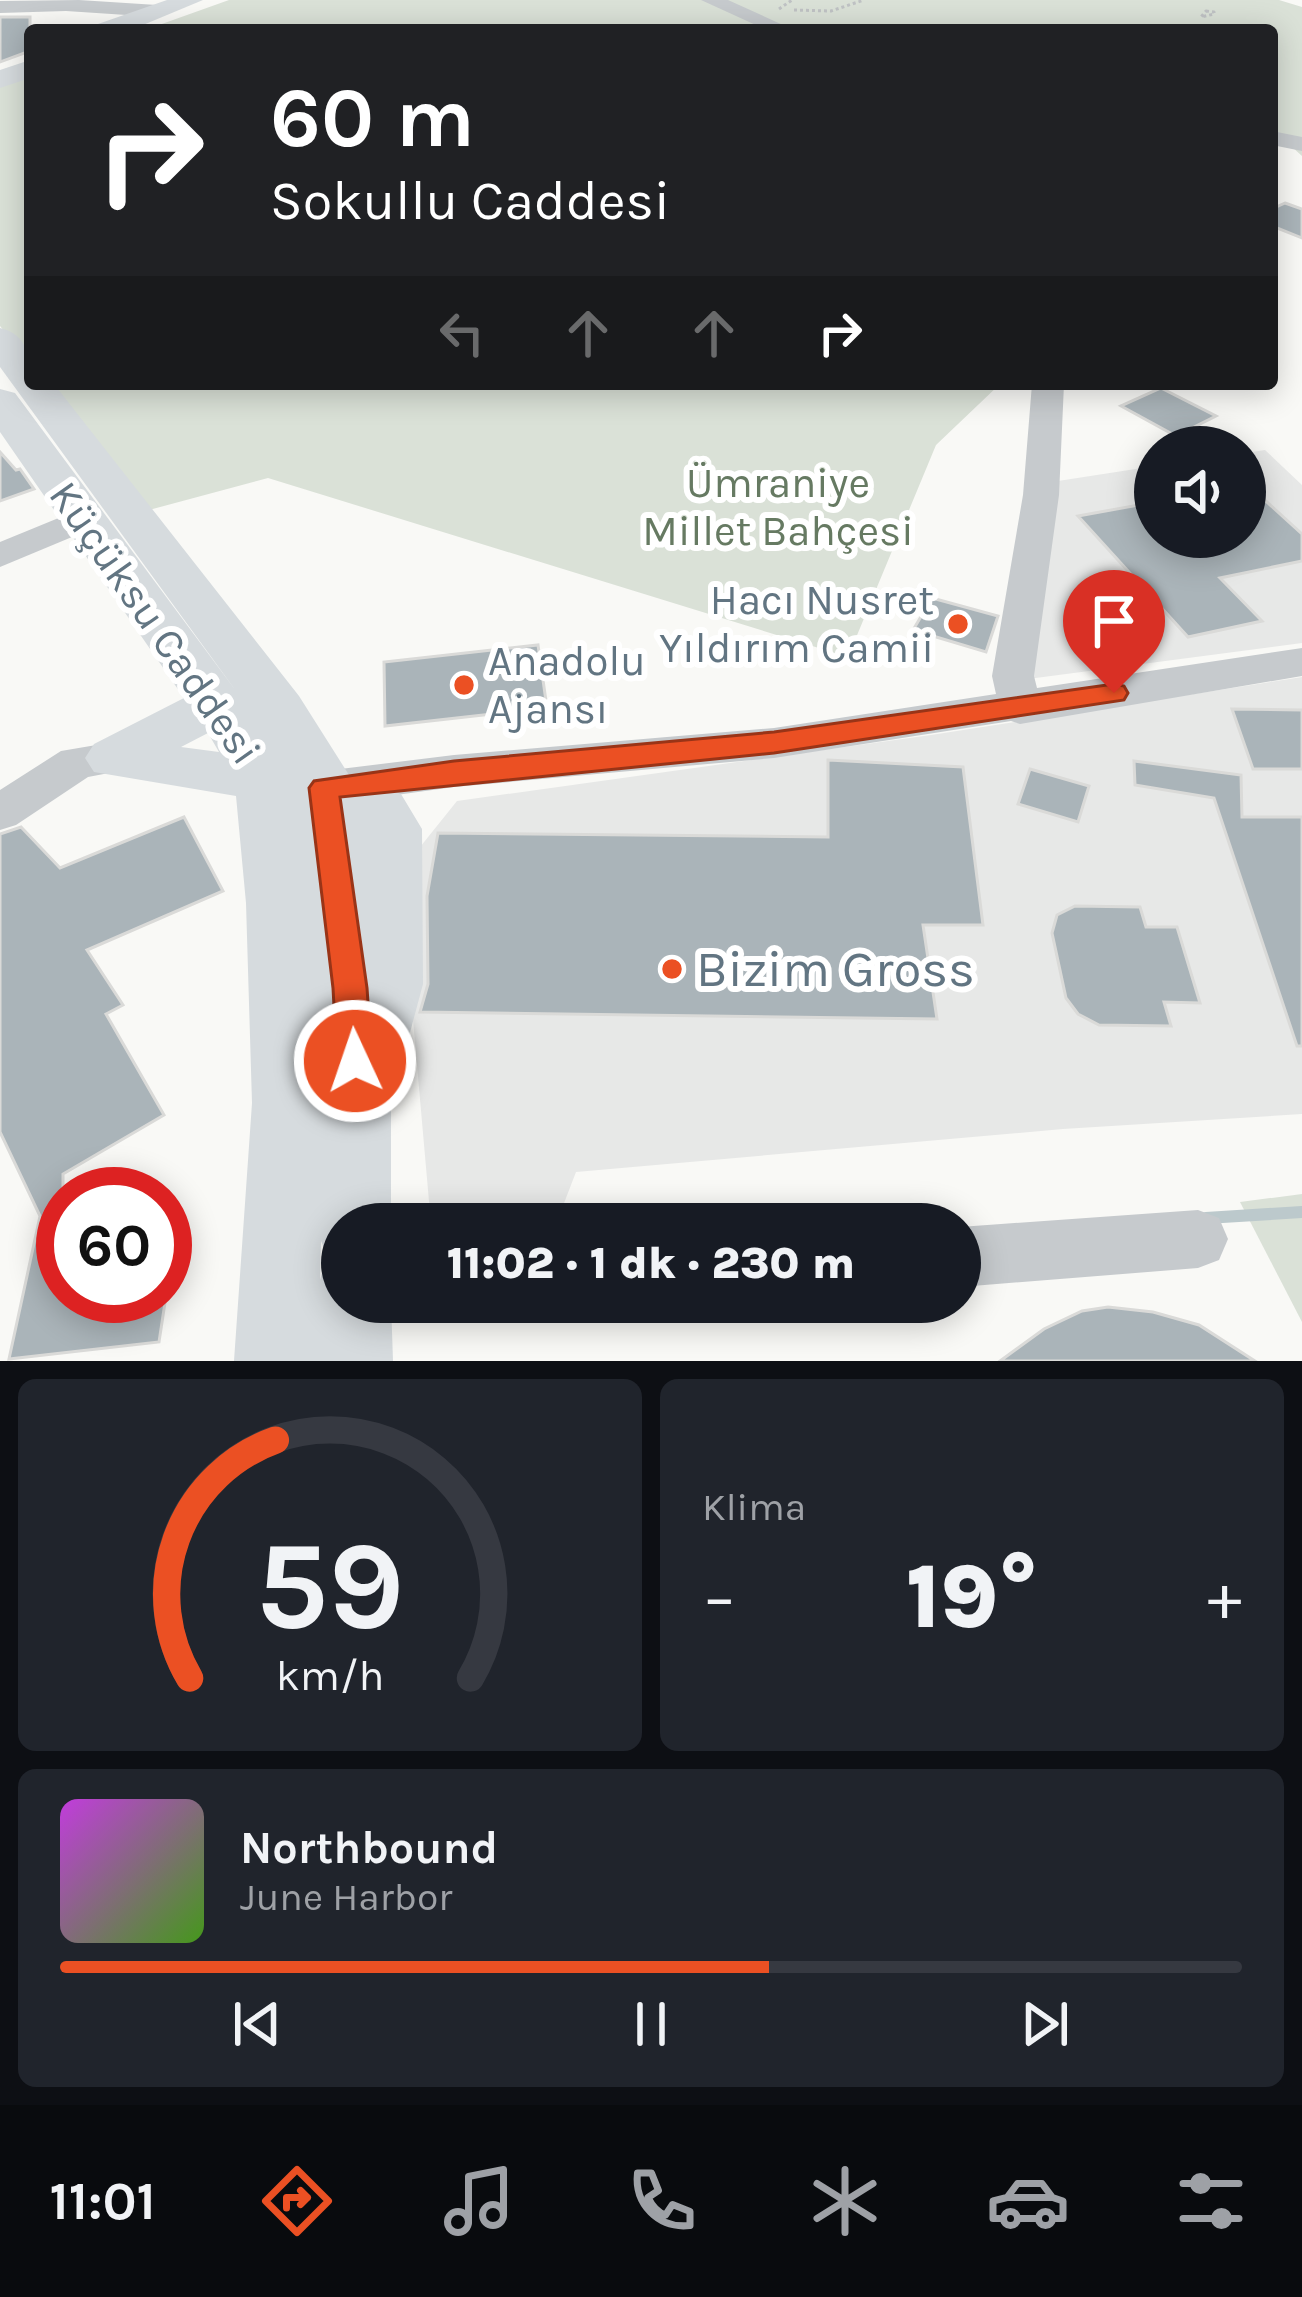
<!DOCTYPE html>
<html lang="tr">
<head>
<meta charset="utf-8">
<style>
  body { margin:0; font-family:Karla,sans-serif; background:#20242c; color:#f1f3f6; height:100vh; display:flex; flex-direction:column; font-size:45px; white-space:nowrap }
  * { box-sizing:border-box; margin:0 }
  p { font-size:39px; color:#9ea1a6 }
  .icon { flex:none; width:66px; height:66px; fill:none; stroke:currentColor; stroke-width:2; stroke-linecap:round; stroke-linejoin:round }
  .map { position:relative; height:1361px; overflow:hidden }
  .panel { display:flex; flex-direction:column; gap:18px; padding:18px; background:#0d0f14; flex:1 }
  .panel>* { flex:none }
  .top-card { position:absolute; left:24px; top:24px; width:1254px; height:366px; border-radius:12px; box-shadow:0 6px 30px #0003; background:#202124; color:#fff; overflow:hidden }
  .controls { position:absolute; left:1134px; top:426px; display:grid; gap:24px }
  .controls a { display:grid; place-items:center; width:132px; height:132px; border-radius:50%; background:#171b24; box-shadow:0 6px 30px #0003; font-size:60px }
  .speed { position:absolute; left:36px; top:1167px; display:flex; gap:24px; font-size:60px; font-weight:700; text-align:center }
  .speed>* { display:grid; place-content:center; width:156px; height:156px; border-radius:50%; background:#171b24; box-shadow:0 6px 30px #0003; line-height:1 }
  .speed .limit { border:18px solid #d22; background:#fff; color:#111 }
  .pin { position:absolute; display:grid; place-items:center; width:102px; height:102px; color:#fff; margin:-123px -51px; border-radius:50% 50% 50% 0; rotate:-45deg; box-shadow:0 0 12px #0007 }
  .pin .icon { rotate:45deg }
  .me { position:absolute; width:132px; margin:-66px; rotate:357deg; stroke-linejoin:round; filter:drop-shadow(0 0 9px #0008) }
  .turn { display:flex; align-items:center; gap:42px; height:252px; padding:0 48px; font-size:54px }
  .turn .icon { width:156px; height:156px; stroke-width:2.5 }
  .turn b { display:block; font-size:84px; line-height:102px }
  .lanes { display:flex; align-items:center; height:114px; padding:0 48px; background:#0003; justify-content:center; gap:60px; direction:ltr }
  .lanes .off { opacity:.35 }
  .big { font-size:90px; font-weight:800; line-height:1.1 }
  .panel .card { flex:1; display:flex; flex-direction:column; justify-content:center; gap:18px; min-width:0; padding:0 42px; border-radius:18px; background:#20242c }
  .panel .dial { align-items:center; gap:0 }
  .dial svg { height:312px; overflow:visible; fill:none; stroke:#363941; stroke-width:7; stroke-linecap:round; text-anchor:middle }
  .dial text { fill:#f1f3f6; stroke:none }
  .song { display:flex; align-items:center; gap:36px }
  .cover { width:144px; height:144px; border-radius:18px; background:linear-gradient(135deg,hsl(290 70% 55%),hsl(100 70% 35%)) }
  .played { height:12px; border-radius:6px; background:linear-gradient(90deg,#eb5023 60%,#363941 60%) }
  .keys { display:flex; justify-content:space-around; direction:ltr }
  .heat { display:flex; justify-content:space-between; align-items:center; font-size:66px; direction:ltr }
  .panel .tiles { flex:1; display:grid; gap:18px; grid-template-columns:1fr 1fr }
  .card:last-child { grid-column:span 2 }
  .trip { position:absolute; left:321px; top:1203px; width:660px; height:120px; border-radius:60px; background:#171b24; box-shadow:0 6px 30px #0003; font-weight:800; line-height:120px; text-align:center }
  .tab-bar { display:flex; height:192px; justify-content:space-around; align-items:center; background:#090b0e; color:#9ea1a6 }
  .tab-bar .icon { width:84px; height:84px }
  .tab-bar .current { color:#eb5023 }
  .tab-bar b { font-size:54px; color:#f1f3f6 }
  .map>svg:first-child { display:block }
</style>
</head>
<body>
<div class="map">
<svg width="1302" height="1361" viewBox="0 0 1302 1361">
  <rect width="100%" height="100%" fill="#f9f9f6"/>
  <g fill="#e7e8e7">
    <path d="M1265,450L1302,485V643L1028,679L1058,481L1155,466V537H1245V453Z"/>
    <path d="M1302,677V1114L1063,1129L576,1172L556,1224H431L400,872L457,801L931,735Z"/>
  </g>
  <g fill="#dae1d7">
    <path d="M229,0H1279L1302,7V156L1291,146L1272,142V30H145Z"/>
    <path d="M30,71V363L0,326V82Z"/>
    <path d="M47,384H1000L936,445L848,657L268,478L149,510Z"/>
    <path d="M1302,1194V1322L1240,1202Z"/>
  </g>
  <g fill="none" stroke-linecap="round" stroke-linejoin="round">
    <path stroke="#bcc9cc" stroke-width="12" d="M1206,1218L1302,1212"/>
  </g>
  <g fill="#aab4b9" stroke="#dadad8" stroke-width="3">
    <path d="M0,17H30V51L0,62Z"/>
    <path d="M1285,203L1302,209V238L1272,226V209Z"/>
    <path d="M1161,388L1216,416L1176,436L1121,406Z"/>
    <path d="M0,452L16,470L20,469L34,489L0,501Z"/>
    <path d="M1245,482L1302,534V561L1220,578L1262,621L1188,637L1078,516L1144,504L1155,515V537H1245Z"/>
    <path d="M932,598L998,616L986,652L913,630Z"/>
    <path d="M538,645L547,708L385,726L384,662Z"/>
    <path d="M1232,709L1302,710V769H1253Z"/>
    <path d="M828,760L963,767L983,925H923L937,1019L420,1012L428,984L427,896L438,833L828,837Z"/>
    <path d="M1134,761L1241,775L1242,817H1302V1046H1297L1214,798L1135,785Z"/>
    <path d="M1030,769L1089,786L1078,822L1018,804Z"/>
    <path d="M184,817L223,891L87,950L123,1005L106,1014L164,1115L63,1174V1296H166L159,1342L9,1359L40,1216L0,1132V834L21,827L60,868Z"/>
    <path d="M1075,906L1140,907L1146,927H1177L1200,1003L1164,1002L1171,1026L1099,1025L1078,1014L1066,998L1052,933L1057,915Z"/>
    <path d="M1108,1307L1153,1312L1199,1325L1255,1361H1000L1044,1329L1082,1311Z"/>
  </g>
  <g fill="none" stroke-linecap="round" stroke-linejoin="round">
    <g stroke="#bfc2c4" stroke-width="3" stroke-dasharray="3 3" stroke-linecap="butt">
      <path d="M779,9L792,0"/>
      <path d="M794,10L831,11L864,0"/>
      <path d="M1206,11L1214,12V14L1201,17Z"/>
    </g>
    <g fill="#c6cacd" fill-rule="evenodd">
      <path d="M79,0L157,5L167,11L157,17L66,11L0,13V1Z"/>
      <path d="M701,0H728L794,30H767Z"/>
      <path d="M1272,131L1302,137V151L1272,145Z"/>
      <path d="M1032,384H1064L1059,495L1034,676L1037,688L1302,648V676L1020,724L1011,721L774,758L454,787L324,805L308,800L301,788L308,776L324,771L454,755L774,728L996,694L992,676L1023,495Z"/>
      <path d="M83,508L96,511L101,519L96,527L0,567V542Z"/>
      <path d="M114,742L130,747L136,758L130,769L88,777L16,825L0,830V790L61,751Z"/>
      <path d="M1198,1210L1219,1218L1228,1239L1219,1260L1198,1268L960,1287V1227Z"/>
    </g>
    <g fill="#d6dbde" fill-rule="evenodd">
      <path d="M167,0H203L131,30H94L98,24Z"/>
      <path d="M30,60V78L0,88V70Z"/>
      <path d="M0,328C29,335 30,358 30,384H54L299,696L349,775L401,794L422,829L423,984L404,1055L391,1077V1224H342V1257L325,1250L321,1241L320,1280L322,1273L342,1265V1302H391L393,1361H234L252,1103L246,903L236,796L94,772L85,758L94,744L184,698L0,432V389L15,393L236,691L0,367ZM208,733L219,752L181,747Z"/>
    </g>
  </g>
  <path fill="#eb5023" stroke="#993417" stroke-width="3" d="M1114,684L1124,686L1128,693L1124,700L774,753L340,797L367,988L372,1061L367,1072L355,1077L342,1072L337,1061L333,988L309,788L314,781L454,761L774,732Z"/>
  <g fill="#eb5023" stroke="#fff" stroke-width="4.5">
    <circle cx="958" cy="624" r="12"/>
    <circle cx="464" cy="685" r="12"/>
    <circle cx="672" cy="969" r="12"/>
  </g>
  <g text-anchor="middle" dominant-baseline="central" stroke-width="12" stroke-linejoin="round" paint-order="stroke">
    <g font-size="42" fill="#667a62" stroke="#fff">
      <text x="778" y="483">Ümraniye<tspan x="778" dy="48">Millet Bahçesi</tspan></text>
    </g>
    <g font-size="42" fill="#627582" stroke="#fff" text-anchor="end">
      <text x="934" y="600">Hacı Nusret<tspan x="934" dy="48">Yıldırım Camii</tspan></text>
      <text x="488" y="661" text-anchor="start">Anadolu<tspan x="488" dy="48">Ajansı</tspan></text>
    </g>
    <g font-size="42" fill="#627582" stroke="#fff">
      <text transform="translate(155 623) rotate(55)">Küçüksu Caddesi</text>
    </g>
    <g font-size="51" fill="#627582" stroke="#fff" text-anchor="start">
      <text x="696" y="969">Bizim Gross</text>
    </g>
  </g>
</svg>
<div class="controls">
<a><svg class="icon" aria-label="sound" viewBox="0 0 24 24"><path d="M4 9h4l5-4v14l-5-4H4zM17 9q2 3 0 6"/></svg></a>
</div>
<div class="speed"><div class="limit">60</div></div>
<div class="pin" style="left:1114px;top:693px;background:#d93025"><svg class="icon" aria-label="arrive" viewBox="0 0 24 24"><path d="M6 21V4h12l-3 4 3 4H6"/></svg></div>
<svg class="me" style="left:355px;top:1061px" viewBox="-20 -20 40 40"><circle r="17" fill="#eb5023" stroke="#fff" stroke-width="3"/><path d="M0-11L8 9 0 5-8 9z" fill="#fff"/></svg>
<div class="trip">11:02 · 1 dk · 230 m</div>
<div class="top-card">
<div class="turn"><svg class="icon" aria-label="right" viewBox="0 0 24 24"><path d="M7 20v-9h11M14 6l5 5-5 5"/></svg><div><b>60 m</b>Sokullu Caddesi</div></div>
<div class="lanes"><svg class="icon off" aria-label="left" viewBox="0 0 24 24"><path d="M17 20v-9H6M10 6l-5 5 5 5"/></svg><svg class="icon off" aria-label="ahead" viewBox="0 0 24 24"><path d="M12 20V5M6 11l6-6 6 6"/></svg><svg class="icon off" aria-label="ahead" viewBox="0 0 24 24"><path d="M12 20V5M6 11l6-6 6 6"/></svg><svg class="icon" aria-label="right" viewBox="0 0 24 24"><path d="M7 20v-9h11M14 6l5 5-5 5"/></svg></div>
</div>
</div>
<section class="panel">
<div class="tiles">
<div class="card dial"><svg viewBox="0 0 100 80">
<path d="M14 69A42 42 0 1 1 86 69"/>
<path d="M14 69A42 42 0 0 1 36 8" stroke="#eb5023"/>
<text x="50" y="56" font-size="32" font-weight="700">59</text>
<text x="50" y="72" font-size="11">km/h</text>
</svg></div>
<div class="card"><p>Klima</p>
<div class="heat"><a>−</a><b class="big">19°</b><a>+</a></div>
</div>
<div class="card">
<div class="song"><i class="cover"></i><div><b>Northbound</b><p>June Harbor</p></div></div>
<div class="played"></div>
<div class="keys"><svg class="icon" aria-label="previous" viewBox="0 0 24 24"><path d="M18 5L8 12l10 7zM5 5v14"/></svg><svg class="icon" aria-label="pause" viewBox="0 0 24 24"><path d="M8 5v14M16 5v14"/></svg><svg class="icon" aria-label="next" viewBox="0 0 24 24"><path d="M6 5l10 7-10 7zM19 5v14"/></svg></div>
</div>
</div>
</section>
<nav class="tab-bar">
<b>11:01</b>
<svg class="icon current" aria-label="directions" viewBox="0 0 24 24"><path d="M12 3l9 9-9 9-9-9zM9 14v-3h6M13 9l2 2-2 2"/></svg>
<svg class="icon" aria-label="music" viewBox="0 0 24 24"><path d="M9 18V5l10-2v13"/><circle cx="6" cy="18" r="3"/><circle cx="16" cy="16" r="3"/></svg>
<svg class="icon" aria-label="phone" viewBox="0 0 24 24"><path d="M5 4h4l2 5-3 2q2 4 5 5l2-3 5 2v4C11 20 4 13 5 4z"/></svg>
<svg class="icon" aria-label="climate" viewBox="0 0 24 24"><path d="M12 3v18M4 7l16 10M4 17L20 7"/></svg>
<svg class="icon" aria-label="car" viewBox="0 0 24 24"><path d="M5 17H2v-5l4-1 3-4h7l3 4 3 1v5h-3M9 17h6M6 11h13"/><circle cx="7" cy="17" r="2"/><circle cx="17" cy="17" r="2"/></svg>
<svg class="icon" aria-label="filters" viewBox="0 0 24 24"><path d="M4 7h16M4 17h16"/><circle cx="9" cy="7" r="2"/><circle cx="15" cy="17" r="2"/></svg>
</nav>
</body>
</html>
